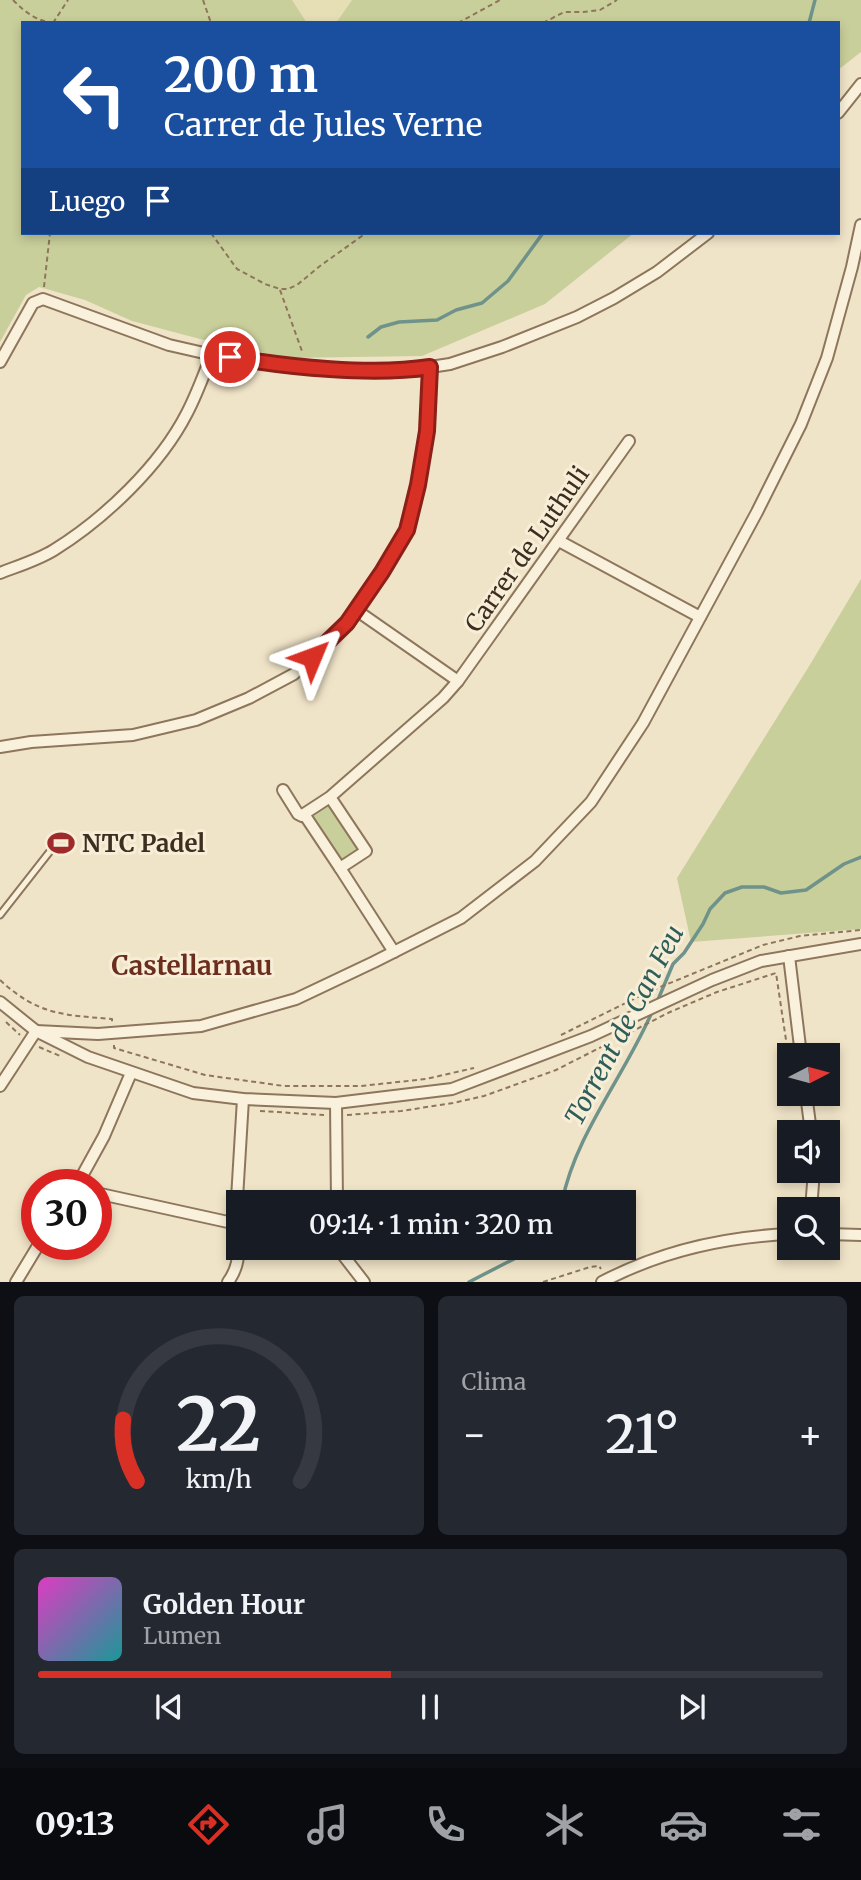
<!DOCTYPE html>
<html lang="es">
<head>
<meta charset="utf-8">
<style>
  body { margin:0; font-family:Merriweather,serif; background:#242831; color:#f1f3f6; height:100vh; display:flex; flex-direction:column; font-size:26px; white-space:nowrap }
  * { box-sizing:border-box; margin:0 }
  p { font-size:23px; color:#9ea1a6 }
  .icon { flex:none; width:38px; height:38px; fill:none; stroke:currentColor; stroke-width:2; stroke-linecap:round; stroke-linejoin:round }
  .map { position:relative; height:1282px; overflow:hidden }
  .details { display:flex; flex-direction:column; gap:14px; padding:14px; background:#0d0f14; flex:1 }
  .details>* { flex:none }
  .hud { position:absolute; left:21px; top:21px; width:819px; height:214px; border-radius:0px; box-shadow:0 4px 10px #0003; background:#1a4fa0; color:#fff; overflow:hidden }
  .needle { width:46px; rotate:84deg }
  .tools { position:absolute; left:777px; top:1043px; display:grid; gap:14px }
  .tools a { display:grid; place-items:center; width:63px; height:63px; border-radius:0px; background:#171b24; box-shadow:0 4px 10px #0003; font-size:35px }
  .speed { position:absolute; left:21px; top:1169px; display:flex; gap:14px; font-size:35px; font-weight:700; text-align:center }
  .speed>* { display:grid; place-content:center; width:91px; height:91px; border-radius:50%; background:#171b24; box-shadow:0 4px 10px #0003; line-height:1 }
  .speed .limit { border:10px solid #d22; background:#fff; color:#111 }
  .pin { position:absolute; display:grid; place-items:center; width:60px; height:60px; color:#fff; margin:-30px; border:4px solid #fff; border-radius:50%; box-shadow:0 2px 7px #0007 }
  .me { position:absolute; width:77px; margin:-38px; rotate:46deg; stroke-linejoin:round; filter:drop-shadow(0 0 5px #0008) }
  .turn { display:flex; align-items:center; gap:24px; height:147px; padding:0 28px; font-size:32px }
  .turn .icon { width:91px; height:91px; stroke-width:2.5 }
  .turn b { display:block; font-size:49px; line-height:60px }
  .then { display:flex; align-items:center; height:66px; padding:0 28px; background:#0003; gap:14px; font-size:26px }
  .big { font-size:52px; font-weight:600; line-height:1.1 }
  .details .widget { flex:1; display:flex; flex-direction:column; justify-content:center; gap:10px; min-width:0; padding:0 24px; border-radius:10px; background:#242831 }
  .details .dial { align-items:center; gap:0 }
  .dial svg { height:182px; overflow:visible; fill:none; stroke:#363941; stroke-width:7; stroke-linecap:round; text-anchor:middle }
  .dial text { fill:#f1f3f6; stroke:none }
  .song { display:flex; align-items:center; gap:21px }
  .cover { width:84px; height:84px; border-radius:10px; background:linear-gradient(135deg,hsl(310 70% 55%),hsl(180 70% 35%)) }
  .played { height:7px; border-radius:4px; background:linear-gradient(90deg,#d93025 45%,#363941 45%) }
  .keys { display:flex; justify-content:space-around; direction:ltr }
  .heat { display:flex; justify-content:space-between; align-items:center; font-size:38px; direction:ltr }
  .details .tiles { flex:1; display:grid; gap:14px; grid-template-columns:1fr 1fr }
  .widget:last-child { grid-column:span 2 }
  .trip { position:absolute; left:226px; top:1190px; width:410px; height:70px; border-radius:0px; background:#171b24; box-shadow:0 4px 10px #0003; font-weight:600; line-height:70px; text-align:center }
  .tab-bar { display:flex; height:112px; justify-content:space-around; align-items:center; background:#090b0e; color:#9ea1a6 }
  .tab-bar .icon { width:49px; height:49px }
  .tab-bar .selected { color:#d93025 }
  .tab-bar b { font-size:32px; color:#f1f3f6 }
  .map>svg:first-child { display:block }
</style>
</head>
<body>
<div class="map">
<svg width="861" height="1282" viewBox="0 0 861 1282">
  <rect width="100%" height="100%" fill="#f0e4c8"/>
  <path fill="#e6deb5" d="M292,0H352L336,23H307Z"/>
  <g fill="#c9cf9b">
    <path d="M0,0H292L307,23H23V233H634L545,304L422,356L288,358L200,339L132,321L85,300L39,287L26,295L0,342Z"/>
    <path d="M352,0H861V52L838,70V23H336Z"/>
    <path d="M861,579V929L691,942L677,878L811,663Z"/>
    <path d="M330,805L359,849L341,861L311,818Z"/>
  </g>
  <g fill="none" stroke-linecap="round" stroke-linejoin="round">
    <g stroke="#6f938a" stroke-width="3.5">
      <path d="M809,23L815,0"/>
      <path d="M368,337L381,327L399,322L437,320L456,310L482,303L508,281L543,233"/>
      <path d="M657,1002L673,964L684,953L703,924L710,909L725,893L742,887H764L781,893L806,890L844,864L861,857"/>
      <path d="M562,1202C575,1135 625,1075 652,1012"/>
      <path d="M469,1282L535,1248"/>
    </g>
    <defs>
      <path id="lane" d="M0,915L51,850"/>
      <g id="street">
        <path d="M838,113L861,84"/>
        <path d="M0,362L33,303L43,299L169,345L204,353L247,360L306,366L357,370L417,369L450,364L502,347L577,317L614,298L657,272L708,233"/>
        <path d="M559,541L700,617"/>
        <path d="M0,573C18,566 38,560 54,550C104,519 160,466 187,413C197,394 204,374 212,354"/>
        <path d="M356,610L458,681"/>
        <path d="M0,747L31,742L133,735L196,720L249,698L294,674L347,623L382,572L406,530L418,485L427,431L430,367"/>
        <path d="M283,790L298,814L302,816L304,814"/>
        <path d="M330,797L366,851L340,868L304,814L330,797L443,698L458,681L629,441"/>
        <path d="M340,868L394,952"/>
        <path d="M789,956L801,1055"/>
        <path d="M0,1002L36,1031L88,1057L193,1093L243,1099L336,1103L452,1089L591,1036L712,980L761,961L861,944"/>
        <path d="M0,1086L36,1031L98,1034L201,1026L296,999L374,962L461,918L535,861L591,802L643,723L757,512L801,424L827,358L852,267L861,225"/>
        <path d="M806,1094L811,1132"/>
        <path d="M336,1103L337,1202"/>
        <path d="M77,1185L104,1136L131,1073"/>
        <path d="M96,1193L237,1224"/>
        <path d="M811,1209L814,1171"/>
        <path d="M828,1234L861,1235"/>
        <path d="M238,1241L236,1215L243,1099"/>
        <path d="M341,1248L343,1255L364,1282"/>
        <path d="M16,1282L39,1244"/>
        <path d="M228,1282C236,1271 239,1261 238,1248"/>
        <path d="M602,1282C661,1251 723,1237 789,1234"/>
      </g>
    </defs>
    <use href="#lane" stroke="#8d765c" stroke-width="9"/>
    <use href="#street" stroke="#8d765c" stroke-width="14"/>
    <g stroke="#8d765c" stroke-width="2" stroke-dasharray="5 3.5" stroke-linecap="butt">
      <path d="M13,0C25,12 34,19 51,23"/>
      <path d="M203,0L211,23"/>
      <path d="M53,23L68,0"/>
      <path d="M458,23L500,0"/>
      <path d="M543,23L564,12H583L600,10L617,0"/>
      <path d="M211,233L237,269L265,284L280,289H288L297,285L320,266L366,233"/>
      <path d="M44,287L50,233"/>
      <path d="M280,290L303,354"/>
      <path d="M0,980C38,1015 63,1015 112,1019V1022"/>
      <path d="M6,1022L20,1035"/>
      <path d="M561,1035L648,992L763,945L800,936L861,930"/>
      <path d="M114,1045V1048L205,1075L284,1086H361L426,1079L474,1068"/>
      <path d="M39,1047L60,1056"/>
      <path d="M260,1111L324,1115"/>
      <path d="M347,1115L401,1111L453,1103L484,1096L556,1070L670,1012L717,992L776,973L789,1060"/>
      <path d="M543,1282L590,1267L599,1266L601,1269"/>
    </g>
    <use href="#lane" stroke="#faf1dc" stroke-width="5"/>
    <use href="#street" stroke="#faf1dc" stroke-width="10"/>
  </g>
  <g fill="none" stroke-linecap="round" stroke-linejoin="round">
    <defs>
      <path id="route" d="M230,357C289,367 371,376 430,367L427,431L418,485L407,530L382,572L347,623L312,657"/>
    </defs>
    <use href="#route" stroke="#8d1f18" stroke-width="18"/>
    <use href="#route" stroke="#d93025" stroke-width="12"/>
  </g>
  <defs>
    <symbol id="stadium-bare" viewBox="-9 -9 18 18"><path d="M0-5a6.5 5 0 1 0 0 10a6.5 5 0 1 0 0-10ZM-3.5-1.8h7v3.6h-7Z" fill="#9e2a2b" stroke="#f7eed8" stroke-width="2.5" paint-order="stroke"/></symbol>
  </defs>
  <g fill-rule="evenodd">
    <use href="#stadium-bare" x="42" y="824" width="38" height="38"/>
  </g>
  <g text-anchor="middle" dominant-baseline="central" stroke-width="6" stroke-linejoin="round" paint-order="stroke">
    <g font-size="24" fill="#3d2e20" stroke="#f7eed8">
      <text transform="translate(527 549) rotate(-55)">Carrer de Luthuli</text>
    </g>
    <g font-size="24" font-weight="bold" fill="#3d2e20" stroke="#f7eed8" text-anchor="start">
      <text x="82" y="843">NTC Padel</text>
    </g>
    <g font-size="26" font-weight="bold" fill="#6b2e1e" stroke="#f7eed8">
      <text x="192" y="965">Castellarnau</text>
    </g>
    <g font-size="26" font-style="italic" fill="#2f5d5a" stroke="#f7eed8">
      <text transform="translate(624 1025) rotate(-62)">Torrent de Can Feu</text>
    </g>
  </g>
</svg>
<div class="tools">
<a><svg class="needle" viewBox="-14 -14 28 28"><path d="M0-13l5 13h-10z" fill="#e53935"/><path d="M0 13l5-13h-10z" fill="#9ea1a6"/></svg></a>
<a><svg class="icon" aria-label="sound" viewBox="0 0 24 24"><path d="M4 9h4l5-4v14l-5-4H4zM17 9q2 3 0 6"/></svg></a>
<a><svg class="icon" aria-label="search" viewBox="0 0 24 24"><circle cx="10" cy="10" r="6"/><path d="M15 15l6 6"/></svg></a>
</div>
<div class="speed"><div class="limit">30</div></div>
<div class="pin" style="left:230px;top:357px;background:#d93025"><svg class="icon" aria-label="arrive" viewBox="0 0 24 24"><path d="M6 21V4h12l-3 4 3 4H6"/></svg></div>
<svg class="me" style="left:312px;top:657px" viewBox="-20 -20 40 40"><path d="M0-17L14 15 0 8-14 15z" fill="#d93025" stroke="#fff" stroke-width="4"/></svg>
<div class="trip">09:14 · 1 min · 320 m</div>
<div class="hud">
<div class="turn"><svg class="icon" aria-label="left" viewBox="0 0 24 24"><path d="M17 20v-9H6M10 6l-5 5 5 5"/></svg><div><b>200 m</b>Carrer de Jules Verne</div></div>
<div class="then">Luego<svg class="icon" aria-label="arrive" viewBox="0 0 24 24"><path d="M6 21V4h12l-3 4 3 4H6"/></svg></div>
</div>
</div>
<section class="details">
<div class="tiles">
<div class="widget dial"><svg viewBox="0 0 100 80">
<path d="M14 69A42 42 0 1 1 86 69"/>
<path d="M14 69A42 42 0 0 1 8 42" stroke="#d93025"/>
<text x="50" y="56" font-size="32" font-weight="700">22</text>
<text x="50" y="72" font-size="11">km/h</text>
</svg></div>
<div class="widget"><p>Clima</p>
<div class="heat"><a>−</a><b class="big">21°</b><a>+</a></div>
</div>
<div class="widget">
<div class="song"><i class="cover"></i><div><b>Golden Hour</b><p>Lumen</p></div></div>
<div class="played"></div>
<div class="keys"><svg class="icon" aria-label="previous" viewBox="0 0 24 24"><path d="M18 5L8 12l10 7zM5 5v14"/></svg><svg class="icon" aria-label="pause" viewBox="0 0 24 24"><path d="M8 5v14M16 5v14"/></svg><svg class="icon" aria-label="next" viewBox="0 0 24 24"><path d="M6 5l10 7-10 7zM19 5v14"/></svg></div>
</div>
</div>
</section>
<nav class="tab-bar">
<b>09:13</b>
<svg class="icon selected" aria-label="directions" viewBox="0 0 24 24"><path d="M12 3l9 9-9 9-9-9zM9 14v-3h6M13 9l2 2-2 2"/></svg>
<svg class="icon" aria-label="music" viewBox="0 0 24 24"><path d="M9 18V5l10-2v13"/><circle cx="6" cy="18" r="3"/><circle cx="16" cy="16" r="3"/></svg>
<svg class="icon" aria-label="phone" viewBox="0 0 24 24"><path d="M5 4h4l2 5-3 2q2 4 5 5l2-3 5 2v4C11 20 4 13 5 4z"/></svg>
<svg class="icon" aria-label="climate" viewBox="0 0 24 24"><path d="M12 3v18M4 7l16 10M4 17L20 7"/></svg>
<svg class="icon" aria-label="car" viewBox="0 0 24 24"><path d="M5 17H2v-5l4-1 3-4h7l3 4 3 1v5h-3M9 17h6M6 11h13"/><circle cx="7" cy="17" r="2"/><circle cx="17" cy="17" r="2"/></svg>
<svg class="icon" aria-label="filters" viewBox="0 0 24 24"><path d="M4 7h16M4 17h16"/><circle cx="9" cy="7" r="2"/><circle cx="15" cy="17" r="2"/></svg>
</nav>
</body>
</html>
